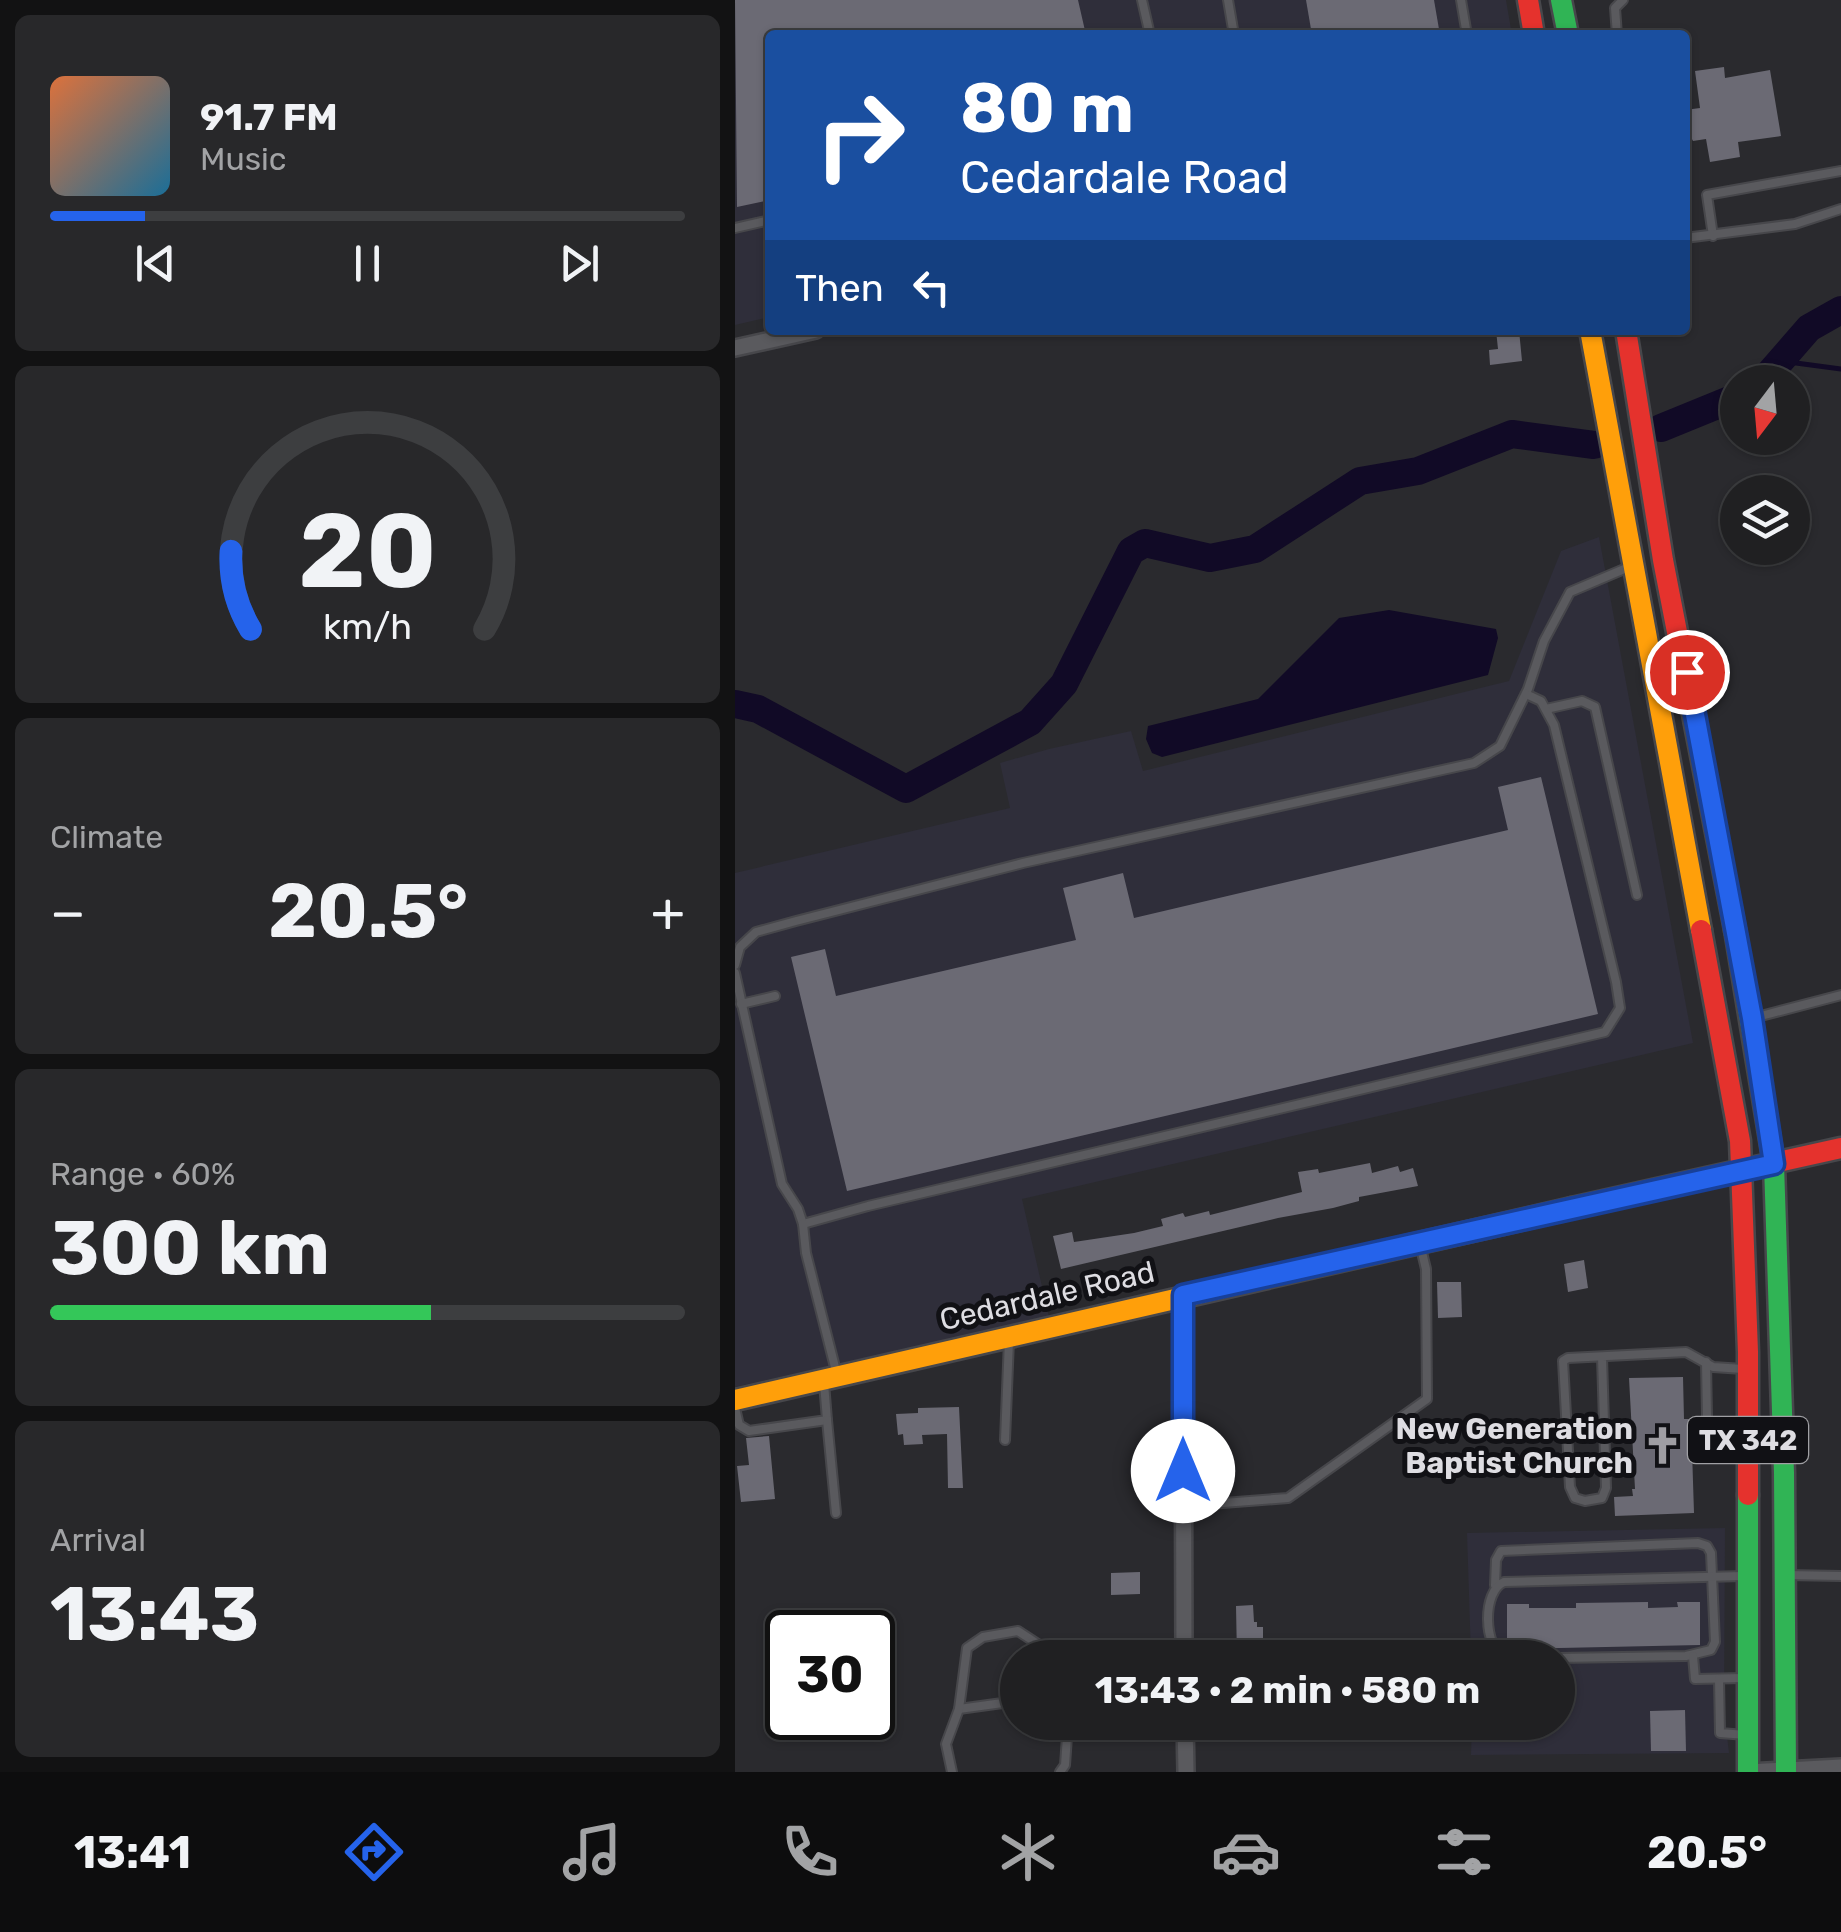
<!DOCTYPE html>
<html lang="en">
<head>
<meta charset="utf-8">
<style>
  body { margin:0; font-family:Rubik,sans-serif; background:#28282a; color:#f1f3f6; height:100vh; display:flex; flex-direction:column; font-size:38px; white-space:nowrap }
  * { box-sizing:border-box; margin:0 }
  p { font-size:32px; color:#a2a3a5 }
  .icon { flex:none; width:55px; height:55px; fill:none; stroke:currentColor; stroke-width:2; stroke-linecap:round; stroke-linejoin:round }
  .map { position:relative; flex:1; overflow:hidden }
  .panel { display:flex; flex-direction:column; gap:15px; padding:15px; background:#121213; width:735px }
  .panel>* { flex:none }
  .hud { position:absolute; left:30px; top:30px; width:925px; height:305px; border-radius:10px; box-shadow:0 2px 8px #0004,0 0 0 2px #3d3e40; background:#1a4fa0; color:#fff; overflow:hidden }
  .needle { width:65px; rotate:196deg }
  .controls { position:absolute; left:985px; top:365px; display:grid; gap:20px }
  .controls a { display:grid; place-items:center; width:90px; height:90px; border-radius:50%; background:#202022; box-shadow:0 2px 8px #0004,0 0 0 2px #3d3e40; font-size:50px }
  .speed { position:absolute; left:30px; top:1610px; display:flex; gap:20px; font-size:50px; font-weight:700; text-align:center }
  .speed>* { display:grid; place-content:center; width:130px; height:130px; border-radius:50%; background:#202022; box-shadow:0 2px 8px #0004,0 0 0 2px #3d3e40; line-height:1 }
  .speed .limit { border:5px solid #111; border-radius:15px; background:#fff; color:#111 }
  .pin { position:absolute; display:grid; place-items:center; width:85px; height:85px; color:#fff; margin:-42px; border:5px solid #fff; border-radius:50%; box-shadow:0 2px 10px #0007 }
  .me { position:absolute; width:110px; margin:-55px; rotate:0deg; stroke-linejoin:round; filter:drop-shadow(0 0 8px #0008) }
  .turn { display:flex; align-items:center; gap:35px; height:210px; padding:0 30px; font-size:45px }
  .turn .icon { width:130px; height:130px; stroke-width:2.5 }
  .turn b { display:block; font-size:70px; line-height:85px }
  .then { display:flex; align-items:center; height:95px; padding:0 30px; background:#0003; gap:20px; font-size:38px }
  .big { font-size:75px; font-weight:700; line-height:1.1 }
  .panel .tile { flex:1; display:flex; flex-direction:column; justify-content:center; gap:15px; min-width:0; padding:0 35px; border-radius:15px; background:#28282a }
  .panel .dial { align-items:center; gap:0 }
  .dial svg { height:260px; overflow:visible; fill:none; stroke:#3d3e40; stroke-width:7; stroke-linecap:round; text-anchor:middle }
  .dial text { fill:#f1f3f6; stroke:none }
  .song { display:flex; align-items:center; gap:30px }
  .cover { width:120px; height:120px; border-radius:15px; background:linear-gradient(135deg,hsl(20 70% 55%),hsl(200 70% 35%)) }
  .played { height:10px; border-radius:5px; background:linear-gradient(90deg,#2563eb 15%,#3d3e40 15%) }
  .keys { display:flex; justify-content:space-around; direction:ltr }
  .heat { display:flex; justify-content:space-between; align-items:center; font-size:55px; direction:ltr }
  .charge { height:15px; border-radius:8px; background:linear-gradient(90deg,#34c759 60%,#3d3e40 0) }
  .trip { position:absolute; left:265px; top:1640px; width:575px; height:100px; border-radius:50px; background:#202022; box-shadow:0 2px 8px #0004,0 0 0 2px #3d3e40; font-weight:700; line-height:100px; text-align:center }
  .tab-bar { display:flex; height:160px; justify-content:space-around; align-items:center; background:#0d0d0e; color:#a2a3a5 }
  .tab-bar .icon { width:70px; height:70px }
  .tab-bar .current { color:#2563eb }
  .tab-bar b { font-size:45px; color:#f1f3f6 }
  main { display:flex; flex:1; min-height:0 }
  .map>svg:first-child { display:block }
</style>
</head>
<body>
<main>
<section class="panel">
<div class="tile">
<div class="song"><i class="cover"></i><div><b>91.7 FM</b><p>Music</p></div></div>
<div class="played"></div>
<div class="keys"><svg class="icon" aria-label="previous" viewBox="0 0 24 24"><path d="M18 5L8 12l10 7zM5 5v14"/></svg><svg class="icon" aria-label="pause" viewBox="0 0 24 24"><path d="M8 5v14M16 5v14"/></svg><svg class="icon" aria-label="next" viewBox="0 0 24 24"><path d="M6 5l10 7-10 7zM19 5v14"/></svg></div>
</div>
<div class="tile dial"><svg viewBox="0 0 100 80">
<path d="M14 69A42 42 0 1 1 86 69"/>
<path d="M14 69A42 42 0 0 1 8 45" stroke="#2563eb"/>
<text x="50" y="56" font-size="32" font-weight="700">20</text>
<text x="50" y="72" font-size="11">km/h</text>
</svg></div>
<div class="tile"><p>Climate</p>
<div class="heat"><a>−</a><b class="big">20.5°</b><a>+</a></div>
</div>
<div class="tile"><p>Range · 60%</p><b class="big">300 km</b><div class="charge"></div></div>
<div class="tile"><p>Arrival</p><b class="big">13:43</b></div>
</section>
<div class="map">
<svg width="1106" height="1772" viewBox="0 0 1106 1772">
  <rect width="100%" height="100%" fill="#2a2a2e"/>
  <g fill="#2f2e3a">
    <path d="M0,0H771L777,35H35V317L0,325Z"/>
    <path d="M864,537L958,1043L287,1199L314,1317L0,1387V873L275,808L265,763L314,749L396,731L408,771L774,681L826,551Z"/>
    <path d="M990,1528L989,1710L994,1753L736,1755L737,1723L822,1722V1658L736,1657L732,1533Z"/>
  </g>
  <path fill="#110a26" d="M654,610L761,629L763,638L753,675L427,757L417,753L411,739L413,726L523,699L604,618Z"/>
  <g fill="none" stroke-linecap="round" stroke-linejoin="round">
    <path stroke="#110a26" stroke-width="5" d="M1046,361L1106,369"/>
    <g stroke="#110a26" stroke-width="28">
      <path d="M1027,382L1074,328L1106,310"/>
      <path d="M926,428L1002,397"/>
      <path d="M0,704L23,709L171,789L295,722L329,684L396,551L410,543L475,558L520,549L625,481L683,471L777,434L859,445"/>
    </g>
  </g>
  <g fill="#6b6a74">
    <path d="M0,0H343L351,35H35V200L2,207Z"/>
    <path d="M571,0H699L705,35H577Z"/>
    <path d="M989,67L990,78L1035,70L1046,136L1003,142L1005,157L975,162L971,139L958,141L951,127L950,110L965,108L960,71Z"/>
    <path d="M761,330H784L787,361L755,365L754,350L763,349Z"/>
    <path d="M806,777L863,1014L112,1191L56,957L90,949L101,996L341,940L328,888L388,873L399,918L773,830L763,787Z"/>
    <path d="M635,1163L637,1173L663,1166L665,1172L678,1168L683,1186L624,1197V1201L598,1208L543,1218L326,1269L318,1236L337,1232L339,1242L399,1233L428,1226L426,1219L448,1213L450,1217L474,1211L475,1215L567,1192L563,1172L583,1169L584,1173Z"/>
    <path d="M849,1260L853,1288L833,1292L829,1264Z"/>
    <path d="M702,1282H726L727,1317L703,1318Z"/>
    <path d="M948,1377L949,1419H956L959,1513L880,1516L879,1497L898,1496L897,1489H900L894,1378Z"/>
    <path d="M224,1407L228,1488H213L212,1434L187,1435L188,1444L169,1445L168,1434L163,1435L161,1414L183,1413V1408Z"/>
    <path d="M34,1436L40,1499L6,1502L2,1466L14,1465L11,1438Z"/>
    <path d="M405,1572V1594L376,1595V1573Z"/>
    <path d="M913,1602V1608L943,1607L942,1602H965V1645L772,1649V1604H794V1608H841V1603Z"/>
    <path d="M518,1605L519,1622H522V1627H528V1643H542V1658H502L501,1606Z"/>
    <path d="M950,1710L951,1751H916L915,1711Z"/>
  </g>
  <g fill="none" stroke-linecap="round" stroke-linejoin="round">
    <defs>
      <g id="lane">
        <path d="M407,0L415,35"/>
        <path d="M493,0L499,35"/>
        <path d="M726,0L732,35"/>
        <path d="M882,35L880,8L888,0"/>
        <path d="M0,228L35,220"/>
        <path d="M978,236L972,195L1106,171"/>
        <path d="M950,238L1060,224L1106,209"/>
        <path d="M811,709L847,701L860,707L902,895"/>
        <path d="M0,965L5,947L21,932L61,921L288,863L739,763L765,746L793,689L809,641L835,592L894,567"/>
        <path d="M0,973L47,1184L63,1209L68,1224L133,1206L870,1032L885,1008L881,982L819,725L806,701L791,694"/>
        <path d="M6,1004L40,996"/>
        <path d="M1022,1017L1106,995"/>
        <path d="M68,1224L71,1253L102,1375"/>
        <path d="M867,1357L871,1488L867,1498L850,1501L840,1498L835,1487L828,1361L833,1358L951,1352L978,1367L1008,1369"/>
        <path d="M971,1362L972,1417L975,1424L1008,1427"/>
        <path d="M0,1408L4,1425L14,1431L92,1420L89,1383"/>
        <path d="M92,1420L101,1513"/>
        <path d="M270,1440L274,1340"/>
        <path d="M449,1506L553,1498L692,1399L691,1269L685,1244"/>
        <path d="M1051,1575L1106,1576"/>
        <path d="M760,1585L761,1560L766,1551L963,1543L972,1546L976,1553L980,1642L976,1650L951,1656L822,1658"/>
        <path d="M958,1656L960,1679L1009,1678"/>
        <path d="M770,1658C748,1648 747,1591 769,1582L1009,1576"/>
        <path d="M984,1679L985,1733L1011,1735"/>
        <path d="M224,1709L282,1701"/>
        <path d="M217,1772L211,1744L224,1709L232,1648L248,1637L283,1631L312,1650L315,1658"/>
        <path d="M325,1772L330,1765L333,1722"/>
      </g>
      <g id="street">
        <path d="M0,348L81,330"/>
        <path d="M448,1295L449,1658"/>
        <path d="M450,1722L451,1772"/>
        <path d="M1013,1772L1106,1767"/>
      </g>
      <g id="fast">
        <path d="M826,0L833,35"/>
        <path d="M1000,930L1039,1164L1049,1473L1051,1772"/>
        <path d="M1013,1495V1772"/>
      </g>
      <g id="slow">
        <path d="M855,330L966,930"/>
        <path d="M0,1400L837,1208"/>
      </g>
      <g id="jam">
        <path d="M793,0L799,35"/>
        <path d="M891,330L928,560L1000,930"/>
        <path d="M966,930L1005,1141L1013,1352V1495"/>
        <path d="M837,1208L1106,1148"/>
      </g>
    </defs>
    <use href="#lane" stroke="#47474b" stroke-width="12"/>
    <use href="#street" stroke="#47474b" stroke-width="20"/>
    <use href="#fast" stroke="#47474b" stroke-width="25"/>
    <use href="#slow" stroke="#47474b" stroke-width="25"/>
    <use href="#jam" stroke="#47474b" stroke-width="25"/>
    <use href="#lane" stroke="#5a5a5e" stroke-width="8"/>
    <use href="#street" stroke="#5a5a5e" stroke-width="15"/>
    <use href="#fast" stroke="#30b455" stroke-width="20"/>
    <use href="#slow" stroke="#ff9f0a" stroke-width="20"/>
    <use href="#jam" stroke="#e5322d" stroke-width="20"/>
  </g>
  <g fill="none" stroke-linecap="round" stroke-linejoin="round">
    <defs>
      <path id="route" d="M448,1471V1295L1039,1164L1017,1018L952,672"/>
    </defs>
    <use href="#route" stroke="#184099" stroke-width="25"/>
    <use href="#route" stroke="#2563eb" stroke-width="18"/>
  </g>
  <defs>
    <symbol id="church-bare" viewBox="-9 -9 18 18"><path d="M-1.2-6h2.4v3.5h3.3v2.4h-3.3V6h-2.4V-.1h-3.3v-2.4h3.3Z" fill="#9f9ea3" stroke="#111115" stroke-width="2.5" paint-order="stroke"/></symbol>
  </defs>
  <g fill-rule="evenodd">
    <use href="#church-bare" x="900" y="1418" width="55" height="55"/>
  </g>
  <g text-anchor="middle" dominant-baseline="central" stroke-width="10" stroke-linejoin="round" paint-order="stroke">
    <rect fill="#111115" stroke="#a0a0a4" stroke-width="2.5" x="953" y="1417" width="120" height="46" rx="8"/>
    <g font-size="28" font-weight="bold" fill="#dedde2">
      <text x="1013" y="1440">TX 342</text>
    </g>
    <g font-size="30" fill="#dedde2" stroke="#111115">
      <text transform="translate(312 1296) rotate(-13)">Cedardale Road</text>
    </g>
    <g font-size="30" font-weight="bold" fill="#dedde2" stroke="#111115" text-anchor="end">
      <text x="898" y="1429">New Generation<tspan x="898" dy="34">Baptist Church</tspan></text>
    </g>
  </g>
</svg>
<div class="controls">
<a><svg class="needle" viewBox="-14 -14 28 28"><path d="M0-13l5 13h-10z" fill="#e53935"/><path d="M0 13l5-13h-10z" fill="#a2a3a5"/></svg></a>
<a><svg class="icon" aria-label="layers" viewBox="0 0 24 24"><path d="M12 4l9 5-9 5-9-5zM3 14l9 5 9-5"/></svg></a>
</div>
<div class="speed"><div class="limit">30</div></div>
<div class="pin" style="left:952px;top:672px;background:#d93025"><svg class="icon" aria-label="arrive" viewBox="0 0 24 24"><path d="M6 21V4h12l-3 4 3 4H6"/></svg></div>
<svg class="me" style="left:448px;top:1471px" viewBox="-20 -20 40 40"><circle r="19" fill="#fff"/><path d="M0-13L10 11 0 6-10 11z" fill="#2563eb"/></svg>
<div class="trip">13:43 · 2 min · 580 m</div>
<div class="hud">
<div class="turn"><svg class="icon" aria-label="right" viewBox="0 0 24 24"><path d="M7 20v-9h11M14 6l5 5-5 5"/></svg><div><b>80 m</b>Cedardale Road</div></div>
<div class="then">Then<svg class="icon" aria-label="left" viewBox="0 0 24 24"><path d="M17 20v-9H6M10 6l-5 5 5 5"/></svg></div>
</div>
</div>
</main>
<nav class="tab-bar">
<b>13:41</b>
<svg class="icon current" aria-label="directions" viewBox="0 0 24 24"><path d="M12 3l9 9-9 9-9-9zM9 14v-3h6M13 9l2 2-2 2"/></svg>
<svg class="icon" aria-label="music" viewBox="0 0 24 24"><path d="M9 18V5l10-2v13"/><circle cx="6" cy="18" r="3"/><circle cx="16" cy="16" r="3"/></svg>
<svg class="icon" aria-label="phone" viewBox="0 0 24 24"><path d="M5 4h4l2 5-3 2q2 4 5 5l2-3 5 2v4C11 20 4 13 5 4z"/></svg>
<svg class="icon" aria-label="climate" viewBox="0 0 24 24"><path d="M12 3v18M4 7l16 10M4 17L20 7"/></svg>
<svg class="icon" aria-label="car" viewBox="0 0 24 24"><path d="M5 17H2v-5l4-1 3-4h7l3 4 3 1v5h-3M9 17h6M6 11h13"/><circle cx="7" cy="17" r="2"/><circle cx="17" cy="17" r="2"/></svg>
<svg class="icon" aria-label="filters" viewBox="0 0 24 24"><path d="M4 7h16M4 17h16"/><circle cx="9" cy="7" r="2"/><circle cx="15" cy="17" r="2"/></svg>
<b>20.5°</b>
</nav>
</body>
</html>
